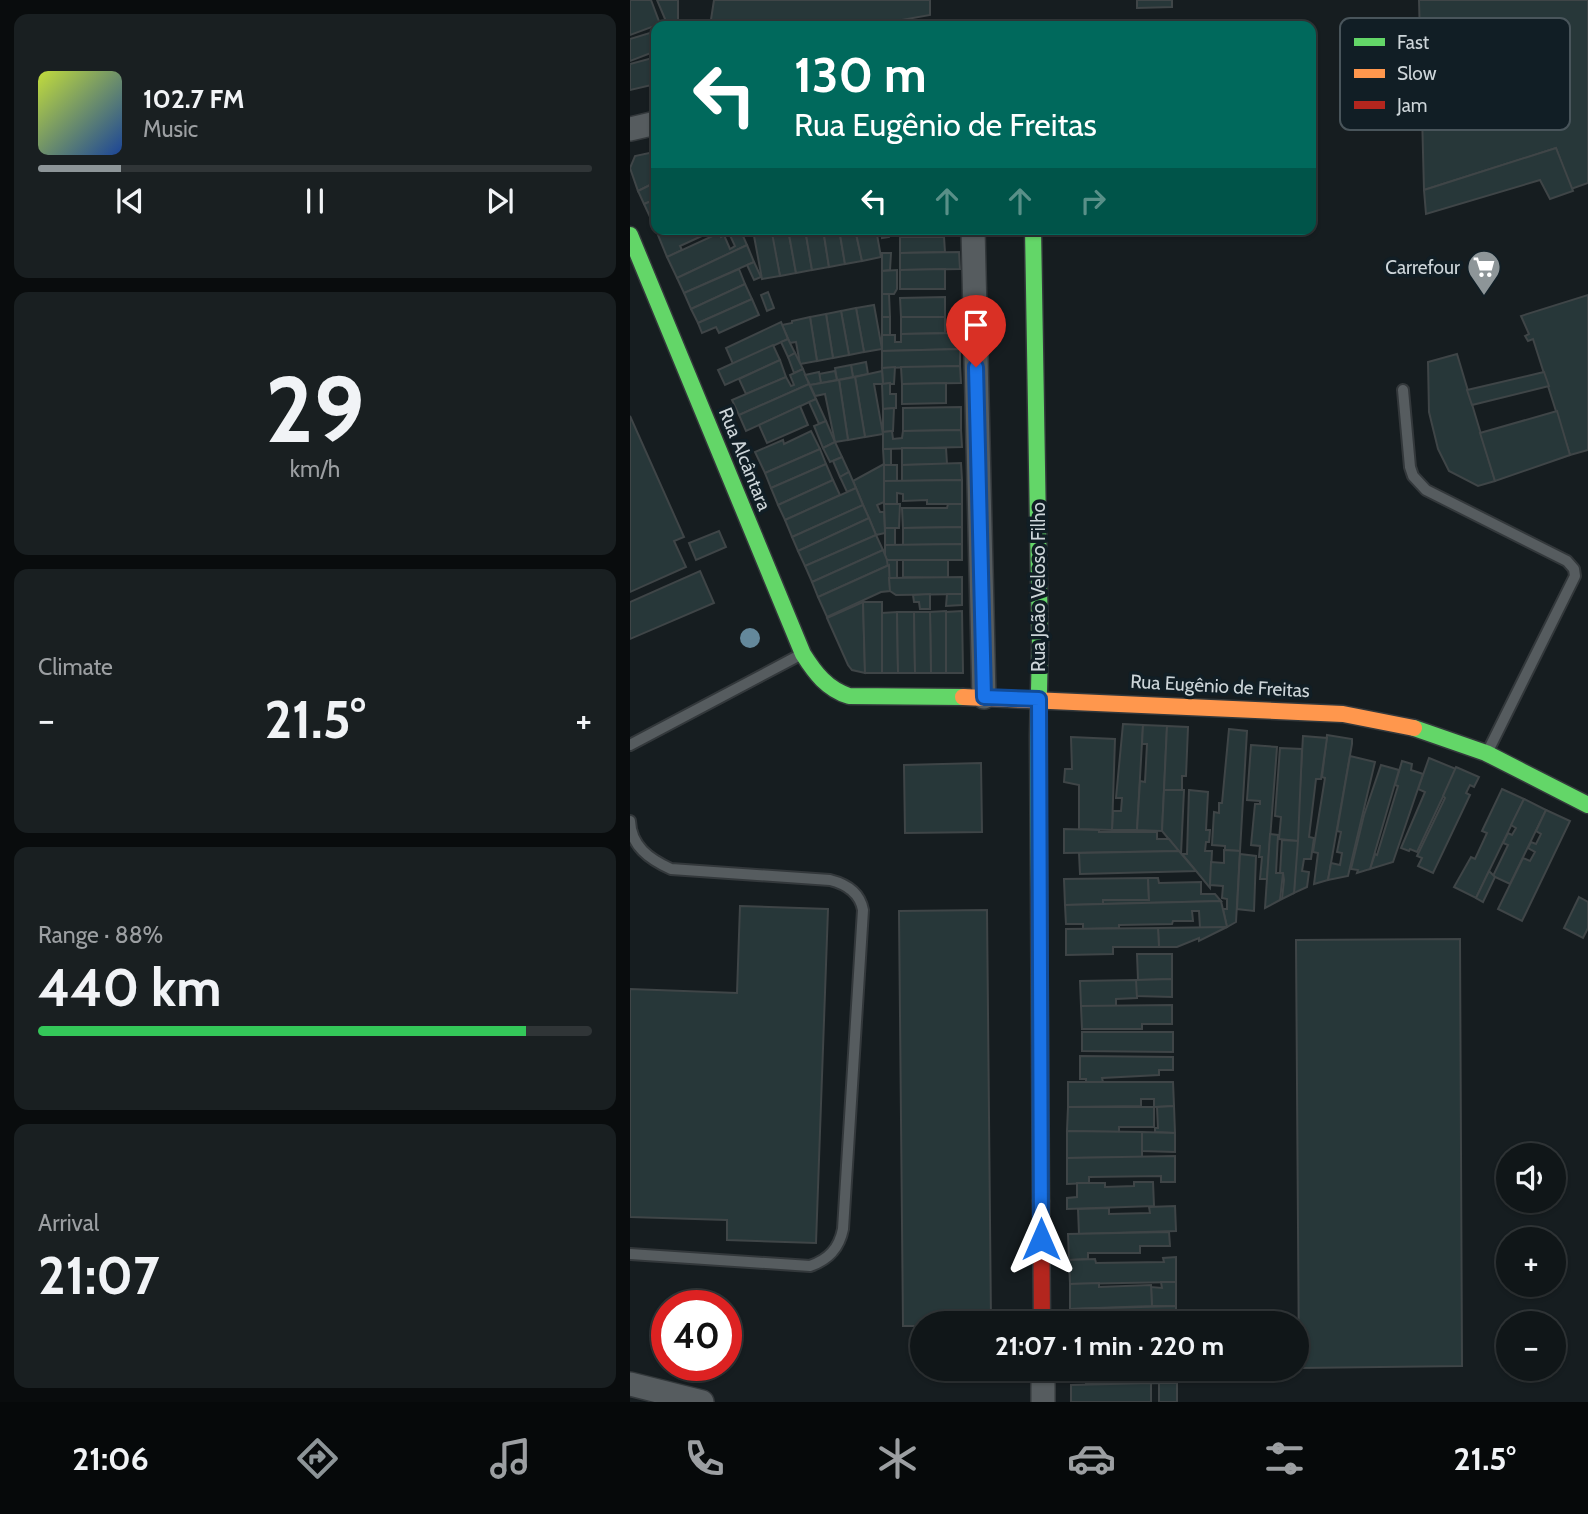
<!DOCTYPE html>
<html lang="en">
<head>
<meta charset="utf-8">
<style>
  body { margin:0; font-family:Cabin,sans-serif; background:#191f21; color:#f1f3f6; height:100vh; display:flex; flex-direction:column; font-size:26px; white-space:nowrap }
  * { box-sizing:border-box; margin:0 }
  p { font-size:23px; color:#9c9fa2 }
  .icon { flex:none; width:38px; height:38px; fill:none; stroke:currentColor; stroke-width:2; stroke-linecap:round; stroke-linejoin:round }
  .map { position:relative; flex:1; overflow:hidden }
  .drawer { display:flex; flex-direction:column; gap:14px; padding:14px; background:#090c0d; width:630px }
  .drawer>* { flex:none }
  .top-card { position:absolute; left:21px; top:21px; width:665px; height:214px; border-radius:14px; box-shadow:0 2px 5px #0004,0 0 0 2px #303537; background:#00695c; color:#fff; overflow:hidden }
  .buttons { position:absolute; left:866px; top:1143px; display:grid; gap:14px }
  .buttons a { display:grid; place-items:center; width:70px; height:70px; border-radius:50%; background:#101618; box-shadow:0 2px 5px #0004,0 0 0 2px #303537; font-size:35px }
  .speed { position:absolute; left:21px; top:1290px; display:flex; gap:14px; font-size:35px; font-weight:700; text-align:center }
  .speed>* { display:grid; place-content:center; width:91px; height:91px; border-radius:50%; background:#101618; box-shadow:0 2px 5px #0004,0 0 0 2px #303537; line-height:1 }
  .speed .limit { border:10px solid #d22; background:#fff; color:#111 }
  .pin { position:absolute; display:grid; place-items:center; width:60px; height:60px; color:#fff; margin:-72px -30px; border-radius:50% 50% 50% 0; rotate:-45deg; box-shadow:0 0 7px #0007 }
  .pin .icon { rotate:45deg }
  .me { position:absolute; width:77px; margin:-38px; rotate:0deg; stroke-linejoin:round; filter:drop-shadow(0 0 5px #0008) }
  .turn { display:flex; align-items:center; gap:24px; height:147px; padding:0 28px; font-size:32px }
  .turn .icon { width:91px; height:91px; stroke-width:2.5 }
  .turn b { display:block; font-size:49px; line-height:60px }
  .lanes { display:flex; align-items:center; height:66px; padding:0 28px; background:#0003; justify-content:center; gap:35px; direction:ltr }
  .lanes .off { opacity:.35 }
  .big { font-size:52px; font-weight:800; line-height:1.1 }
  .drawer .widget { flex:1; display:flex; flex-direction:column; justify-content:center; gap:10px; min-width:0; padding:0 24px; border-radius:14px; background:#191f21 }
  .drawer .dial { align-items:center; gap:0 }
  .dial b { font-size:91px; line-height:1 }
  .song { display:flex; align-items:center; gap:21px }
  .cover { width:84px; height:84px; border-radius:10px; background:linear-gradient(135deg,hsl(70 70% 55%),hsl(220 70% 35%)) }
  .played { height:7px; border-radius:4px; background:linear-gradient(90deg,#8d9598 15%,#303537 15%) }
  .keys { display:flex; justify-content:space-around; direction:ltr }
  .heat { display:flex; justify-content:space-between; align-items:center; font-size:38px; direction:ltr }
  .charge { height:10px; border-radius:5px; background:linear-gradient(90deg,#34c759 88%,#303537 0) }
  .trip { position:absolute; left:280px; top:1311px; width:399px; height:70px; border-radius:35px; background:#101618; box-shadow:0 2px 5px #0004,0 0 0 2px #303537; font-weight:800; line-height:70px; text-align:center }
  .dock { display:flex; height:112px; justify-content:space-around; align-items:center; background:#06090a; color:#9c9fa2 }
  .dock .icon { width:49px; height:49px }
  .dock .active { color:#8d9598 }
  .dock b { font-size:32px; color:#f1f3f6 }
  main { display:flex; flex:1; min-height:0 }
  .map>svg:first-child { display:block }
</style>
</head>
<body>
<main>
<section class="drawer">
<div class="widget">
<div class="song"><i class="cover"></i><div><b>102.7 FM</b><p>Music</p></div></div>
<div class="played"></div>
<div class="keys"><svg class="icon" aria-label="previous" viewBox="0 0 24 24"><path d="M18 5L8 12l10 7zM5 5v14"/></svg><svg class="icon" aria-label="pause" viewBox="0 0 24 24"><path d="M8 5v14M16 5v14"/></svg><svg class="icon" aria-label="next" viewBox="0 0 24 24"><path d="M6 5l10 7-10 7zM19 5v14"/></svg></div>
</div>
<div class="widget dial"><b>29</b><p>km/h</p></div>
<div class="widget"><p>Climate</p>
<div class="heat"><a>−</a><b class="big">21.5°</b><a>+</a></div>
</div>
<div class="widget"><p>Range · 88%</p><b class="big">440 km</b><div class="charge"></div></div>
<div class="widget"><p>Arrival</p><b class="big">21:07</b></div>
</section>
<div class="map">
<svg width="958" height="1402" viewBox="0 0 958 1402">
  <rect width="100%" height="100%" fill="#161d20"/>
  <g fill="#273739" stroke="#3f4547" stroke-width="2">
    <path d="M0,0H21L30,24L0,35Z"/>
    <path d="M27,0H48V24L38,26Z"/>
    <path d="M84,0H300V15L238,26H80Z"/>
    <path d="M507,0H542V7L507,8Z"/>
    <path d="M789,0H958V183L941,189L926,148L794,190Z"/>
    <path d="M26,31V51L0,61V39Z"/>
    <path d="M26,57V84L0,90V64Z"/>
    <path d="M926,148L943,191L920,199L910,180L796,214L794,190Z"/>
    <path d="M24,152L26,182L8,191L0,168L5,156Z"/>
    <path d="M26,182V199L14,204L8,191Z"/>
    <path d="M26,199V216L21,219L14,204Z"/>
    <path d="M41,229H87L50,246L52,250L37,257L28,235Z"/>
    <path d="M97,229H110L117,245L47,278L37,257L89,233L91,237L94,235L100,249L105,246Z"/>
    <path d="M149,229H158L166,273L150,276L141,232Z"/>
    <path d="M158,229H175L182,270L166,273Z"/>
    <path d="M175,229H193L199,267L182,270Z"/>
    <path d="M193,229H209L215,264L199,267Z"/>
    <path d="M209,229H225L232,261L215,264Z"/>
    <path d="M225,229H246L251,257L232,261Z"/>
    <path d="M252,229H314V237H270L269,231H259V237L252,238Z"/>
    <path d="M142,233L150,276L132,279L124,236Z"/>
    <path d="M270,237H314L315,252L270,253Z"/>
    <path d="M117,245L124,262L54,293L47,278Z"/>
    <path d="M329,252L330,269L270,270V253Z"/>
    <path d="M252,253H261L260,270L252,271Z"/>
    <path d="M124,262L131,277L124,280L117,265Z"/>
    <path d="M109,269L115,284L61,309L54,293Z"/>
    <path d="M315,269V289H270V270Z"/>
    <path d="M267,270V289L264,294H252V271Z"/>
    <path d="M115,284L122,299L68,323L61,309Z"/>
    <path d="M138,292L144,308L137,311L131,295Z"/>
    <path d="M252,294H259L260,317H252Z"/>
    <path d="M958,295V450L940,455L903,339L898,341L895,336L899,334L891,316Z"/>
    <path d="M315,297V317H271L270,298Z"/>
    <path d="M122,299L129,315L89,333L86,327L72,333L68,323Z"/>
    <path d="M244,305L252,349L234,352L226,308Z"/>
    <path d="M226,308L234,352L219,355L211,311Z"/>
    <path d="M211,311L219,355L203,358L196,314Z"/>
    <path d="M196,314L203,358L187,361L180,317Z"/>
    <path d="M180,317L187,361L170,364L166,342L160,343L152,325L162,323V321Z"/>
    <rect x="252" y="317" width="8" height="18"/>
    <path d="M271,317H315V333L271,334Z"/>
    <path d="M151,322L158,339L103,364L96,348Z"/>
    <path d="M330,333V349L252,351V335H265V342H271V334Z"/>
    <path d="M158,339L165,353L158,357L151,342Z"/>
    <path d="M143,345L150,360L95,385L88,370Z"/>
    <path d="M330,349V366L252,368V351Z"/>
    <path d="M165,353L173,369L164,373L158,357Z"/>
    <path d="M827,354L865,481L848,486L819,471L808,449L799,412L798,362Z"/>
    <path d="M150,360L156,377L116,394L109,379Z"/>
    <path d="M236,362L238,374L223,377L221,365Z"/>
    <path d="M221,365L223,377L207,380L205,368Z"/>
    <path d="M330,366L331,383L272,384L271,367Z"/>
    <path d="M265,367L264,384H253L252,368Z"/>
    <path d="M173,369L179,384L109,415L102,400L156,377L161,386L164,385L160,375Z"/>
    <path d="M205,371L207,380L191,383L189,374Z"/>
    <path d="M252,371L253,384H244L253,434L235,437L225,377Z"/>
    <path d="M189,372L191,383L180,385L175,375Z"/>
    <path d="M914,372L919,386L842,405L837,390Z"/>
    <path d="M225,377L235,437L218,440L209,380Z"/>
    <path d="M209,380L218,440L205,442L195,394L185,396L180,385Z"/>
    <path d="M260,383V394H266V408L253,409L252,384Z"/>
    <path d="M316,383V403L272,404V384Z"/>
    <path d="M179,384L186,399L116,431L109,415Z"/>
    <path d="M186,399L196,421L189,424L179,402Z"/>
    <path d="M170,406L178,425L137,443L129,425Z"/>
    <path d="M331,407V430L273,431V408Z"/>
    <path d="M264,408L263,431L253,432V409Z"/>
    <path d="M927,411L940,455L865,481L850,433Z"/>
    <path d="M0,416L54,537L44,541L56,567L0,592Z"/>
    <path d="M196,421L205,442L193,448L184,426Z"/>
    <path d="M331,430L332,447L253,449V432L262,431L263,439L272,438L273,431Z"/>
    <path d="M181,431L190,449L135,473L125,452L153,440L154,444Z"/>
    <path d="M205,442L212,457L200,462L193,448Z"/>
    <path d="M272,448H316L317,464L272,465Z"/>
    <path d="M190,449L196,464L141,488L135,473Z"/>
    <path d="M253,449H261V465H254Z"/>
    <path d="M212,457L219,472L210,477L203,461Z"/>
    <path d="M331,463L332,480L272,481V465Z"/>
    <path d="M196,464L203,480L148,505L141,488Z"/>
    <path d="M254,464V502L247,505L250,512H254L255,533L246,535L223,481Z"/>
    <rect x="254" y="465" width="13" height="16"/>
    <path d="M219,472L226,488L217,492L210,477Z"/>
    <path d="M203,480L210,495L155,520L148,505Z"/>
    <path d="M332,480V504H297V500L273,501V494L267,493V504H254V481Z"/>
    <path d="M226,488L233,505L162,537L155,520Z"/>
    <path d="M254,504H270L269,528H255Z"/>
    <path d="M318,504H332V527L273,528L272,508H317Z"/>
    <path d="M233,505L239,518L168,551L162,537Z"/>
    <path d="M239,518L246,535L175,566L168,551Z"/>
    <path d="M332,527V544L273,545V528Z"/>
    <rect x="255" y="528" width="10" height="17"/>
    <path d="M89,531L96,547L66,560L59,543Z"/>
    <path d="M246,535L253,550L182,582L175,566Z"/>
    <path d="M332,544V560H257L255,555V545Z"/>
    <path d="M253,550L259,565L188,597L182,582Z"/>
    <path d="M257,560H267V578H259Z"/>
    <path d="M273,560H318V578L273,577Z"/>
    <path d="M259,565L260,591L251,592L197,617L188,597Z"/>
    <path d="M70,571L84,603L0,639V602Z"/>
    <path d="M332,577V594L266,595L260,591L259,578Z"/>
    <path d="M300,594V609H290L289,602H284L283,595Z"/>
    <path d="M317,594H332V605L316,606Z"/>
    <path d="M233,602L235,673L222,670L218,665L197,618Z"/>
    <path d="M233,602H252V673H235Z"/>
    <path d="M316,611V673H301L300,612Z"/>
    <path d="M332,611L333,673H316V612Z"/>
    <path d="M267,612L268,673H252V613Z"/>
    <path d="M267,612H284L285,673H268Z"/>
    <path d="M284,612H300L301,673H285Z"/>
    <path d="M493,724L513,725L507,830H482L483,811H491L492,798H486Z"/>
    <path d="M513,725L537,726L532,831L507,830L510,781L515,782L517,744H512Z"/>
    <path d="M537,726L558,727L556,776H552V791L534,790Z"/>
    <path d="M599,729L617,731L610,851L595,850V846L582,845L584,812L589,813V803H592Z"/>
    <path d="M697,735L722,739V744L698,880L684,884L688,853L683,852L695,778L692,777Z"/>
    <path d="M673,736L697,738L691,779H686L679,837L684,838L681,859H674L672,871L679,872L677,887L664,893Z"/>
    <path d="M441,737L485,739L482,830L449,829V785L434,782L435,769H442Z"/>
    <path d="M621,745L647,747L637,879H630L632,857H629L630,846L621,845L625,804H630V801L617,800Z"/>
    <path d="M650,748L672,749L668,841L649,839L651,817L645,816Z"/>
    <path d="M720,756L745,762L718,876L698,880L701,863L710,865L712,853L707,852L711,832L707,831Z"/>
    <path d="M799,758L826,769L787,852L780,849L779,851L771,848L795,792L788,789Z"/>
    <path d="M772,761L782,764L781,770L793,774L763,862L740,869L745,854L747,855L768,786L765,785Z"/>
    <path d="M351,763L352,832L275,833L274,765Z"/>
    <path d="M751,765L769,770L740,869L727,873L728,870L721,869L734,815Z"/>
    <path d="M826,767L849,777L844,787L840,785L836,793L840,795L803,873L788,866L792,858L787,856L815,798L813,796Z"/>
    <path d="M872,789L894,799L846,898L824,887L841,857L845,859L857,833L852,831Z"/>
    <path d="M534,790H554L551,854L532,831Z"/>
    <path d="M559,790L578,792L576,830H580L579,842H576L575,851H582L580,888L552,854H557Z"/>
    <path d="M894,799L916,810L880,884L863,876L878,845L873,843L878,833L882,835L886,828L881,825Z"/>
    <path d="M916,810L940,821L892,921L868,909L893,858L900,861L905,852L898,848L901,842L906,844L911,834L906,831Z"/>
    <path d="M434,829L469,830V832H527V839H539L549,851L434,853Z"/>
    <path d="M640,834L648,835L646,873H653L650,900L635,908Z"/>
    <path d="M652,840L668,841L664,893L652,899L654,880L653,873H650Z"/>
    <path d="M594,850L610,851L606,922L597,927L593,909H597V899L592,898L593,886L580,885L581,862L594,863Z"/>
    <path d="M549,851L566,871L450,874L449,853Z"/>
    <path d="M610,854L626,856L624,911L607,909Z"/>
    <path d="M859,871L865,877L853,902L846,898Z"/>
    <path d="M518,878L519,900H473V904L435,905L434,879Z"/>
    <path d="M518,878H528L529,883L571,882V894H585L591,901L473,904V900H519Z"/>
    <path d="M949,897L958,902V928L953,938L934,928Z"/>
    <path d="M591,901L597,927L570,928L569,911H562L563,921H543L542,924L489,925V928L453,929V924H436L435,905Z"/>
    <path d="M110,906L198,909L186,1243L97,1240V1220L0,1217V989L107,993Z"/>
    <path d="M357,910L361,1323H292V1326H273L269,911Z"/>
    <path d="M597,927L569,941V938L547,947H529L528,928Z"/>
    <path d="M528,928L529,947H483V954L436,955V929Z"/>
    <path d="M830,939L832,1366L669,1368L666,940Z"/>
    <path d="M507,954H542V979L508,980Z"/>
    <path d="M542,979V997L506,996V980Z"/>
    <path d="M506,980L507,998L486,999V1006H451L450,981Z"/>
    <path d="M542,1005V1024H512V1029H452L451,1006Z"/>
    <path d="M452,1032H543V1052L452,1051Z"/>
    <path d="M450,1056L543,1057V1070H529V1075L472,1078L473,1082H456V1079H450Z"/>
    <path d="M438,1082H543L544,1106L524,1107V1099H511V1106L438,1107Z"/>
    <path d="M544,1106L545,1133L525,1132V1128H528L527,1107Z"/>
    <path d="M438,1107H524V1127H489V1132L437,1131Z"/>
    <path d="M437,1131L512,1132V1157L437,1158Z"/>
    <path d="M512,1132L545,1133V1152L512,1151Z"/>
    <path d="M545,1156V1182H531V1176L459,1177V1183L437,1184V1158Z"/>
    <path d="M504,1182H523L524,1206L437,1209V1198L447,1197V1183H475V1187L504,1186Z"/>
    <path d="M545,1206L546,1231L449,1234L448,1209L479,1208V1214L520,1213L519,1207Z"/>
    <path d="M539,1232L540,1246H510V1253H458V1259L439,1260L438,1234Z"/>
    <path d="M546,1257V1282L440,1284L439,1260L465,1259L466,1263L534,1262L533,1258Z"/>
    <path d="M531,1282H546V1306H522L521,1287L532,1288Z"/>
    <path d="M469,1283V1287L521,1285L522,1306L440,1309V1284Z"/>
    <path d="M546,1306V1323H440V1309Z"/>
    <path d="M455,1368H547V1383L456,1384Z"/>
    <path d="M521,1383V1402H441V1385Z"/>
    <rect x="529" y="1383" width="18" height="19"/>
  </g>
  <g fill="none" stroke-linecap="round" stroke-linejoin="round">
    <defs>
      <g id="lane">
        <path d="M773,390L780,467L783,476L796,490L937,561L944,569L945,576L858,751"/>
        <path d="M0,745L170,655"/>
        <path d="M0,821C1,846 19,859 41,869L200,880C216,884 230,893 233,910L213,1229C209,1249 198,1260 180,1266L0,1254"/>
      </g>
      <g id="street">
        <path d="M0,129L26,123"/>
        <path d="M343,229L354,697"/>
        <path d="M413,1368V1402"/>
        <path d="M0,1384L72,1402"/>
      </g>
      <g id="fast">
        <path d="M403,229L410,645L408,736L411,1201"/>
        <path d="M0,235L173,654C185,673 197,689 219,696L333,697"/>
        <path d="M784,728L856,753L958,805"/>
      </g>
      <path id="slow" d="M333,697L713,714L784,728"/>
      <path id="jam" d="M411,1201L412,1323"/>
    </defs>
    <use href="#lane" stroke="#33383b" stroke-width="14"/>
    <use href="#street" stroke="#33383b" stroke-width="26"/>
    <use href="#fast" stroke="#33383b" stroke-width="19"/>
    <use href="#slow" stroke="#33383b" stroke-width="19"/>
    <use href="#jam" stroke="#33383b" stroke-width="19"/>
    <use href="#lane" stroke="#565c5f" stroke-width="10"/>
    <use href="#street" stroke="#565c5f" stroke-width="23"/>
    <use href="#fast" stroke="#63d668" stroke-width="16"/>
    <use href="#slow" stroke="#ff974d" stroke-width="16"/>
    <use href="#jam" stroke="#b3261e" stroke-width="16"/>
  </g>
  <circle fill="#64889b" cx="120" cy="638" r="10"/>
  <g fill="none" stroke-linecap="round" stroke-linejoin="round">
    <defs>
      <path id="route" d="M346,367L354,697L409,699L411,1239"/>
    </defs>
    <use href="#route" stroke="#114b97" stroke-width="18"/>
    <use href="#route" stroke="#1a73e8" stroke-width="12"/>
  </g>
  <defs>
    <symbol id="supermarket-pin" viewBox="-11 -11 22 30"><path d="M0 17L-7.5 6A9.5 9.5 0 1 1 7.5 6Z" fill="#8d9598" stroke="#111e25"/><path d="M-6-5.5h2.5l.6 2H6L4.5 2H-2.5L-4.4-4H-6ZM-1.5 3.2a1.3 1.3 0 1 0 .1 0ZM3 3.2a1.3 1.3 0 1 0 .1 0Z" fill="#fff"/></symbol>
  </defs>
  <g fill-rule="evenodd">
    <use href="#supermarket-pin" x="835" y="248" width="38" height="52"/>
  </g>
  <g text-anchor="middle" dominant-baseline="central" stroke-width="7" stroke-linejoin="round" paint-order="stroke">
    <g font-size="19" fill="#cdd5d9" stroke="#111e25" text-anchor="end">
      <text x="830" y="267">Carrefour</text>
    </g>
    <g font-size="19" fill="#cdd5d9" stroke="#111e25">
      <text transform="translate(115 459) rotate(68)">Rua Alcântara</text>
      <text transform="translate(408 587) rotate(-90)">Rua João Veloso Filho</text>
      <text transform="translate(590 686) rotate(3)">Rua Eugênio de Freitas</text>
    </g>
  </g>
  <rect x="710" y="18" width="230" height="112" rx="10" fill="#111e25" stroke="#49555b" stroke-width="2"/>
  <rect x="724" y="38" width="31" height="8" fill="#63d668"/>
  <rect x="724" y="69" width="31" height="9" fill="#ff974d"/>
  <rect x="724" y="101" width="31" height="8" fill="#b3261e"/>
  <g font-size="19" fill="#cdd5d9">
    <text x="767" y="49">Fast</text>
    <text x="767" y="80">Slow</text>
    <text x="767" y="112">Jam</text>
  </g>
</svg>
<div class="buttons">
<a><svg class="icon" aria-label="sound" viewBox="0 0 24 24"><path d="M4 9h4l5-4v14l-5-4H4zM17 9q2 3 0 6"/></svg></a>
<a>+</a>
<a>−</a>
</div>
<div class="speed"><div class="limit">40</div></div>
<div class="pin" style="left:346px;top:367px;background:#d93025"><svg class="icon" aria-label="arrive" viewBox="0 0 24 24"><path d="M6 21V4h12l-3 4 3 4H6"/></svg></div>
<svg class="me" style="left:411px;top:1239px" viewBox="-20 -20 40 40"><path d="M0-17L14 15 0 8-14 15z" fill="#1a73e8" stroke="#fff" stroke-width="4"/></svg>
<div class="trip">21:07 · 1 min · 220 m</div>
<div class="top-card">
<div class="turn"><svg class="icon" aria-label="left" viewBox="0 0 24 24"><path d="M17 20v-9H6M10 6l-5 5 5 5"/></svg><div><b>130 m</b>Rua Eugênio de Freitas</div></div>
<div class="lanes"><svg class="icon" aria-label="left" viewBox="0 0 24 24"><path d="M17 20v-9H6M10 6l-5 5 5 5"/></svg><svg class="icon off" aria-label="ahead" viewBox="0 0 24 24"><path d="M12 20V5M6 11l6-6 6 6"/></svg><svg class="icon off" aria-label="ahead" viewBox="0 0 24 24"><path d="M12 20V5M6 11l6-6 6 6"/></svg><svg class="icon off" aria-label="right" viewBox="0 0 24 24"><path d="M7 20v-9h11M14 6l5 5-5 5"/></svg></div>
</div>
</div>
</main>
<nav class="dock">
<b>21:06</b>
<svg class="icon active" aria-label="directions" viewBox="0 0 24 24"><path d="M12 3l9 9-9 9-9-9zM9 14v-3h6M13 9l2 2-2 2"/></svg>
<svg class="icon" aria-label="music" viewBox="0 0 24 24"><path d="M9 18V5l10-2v13"/><circle cx="6" cy="18" r="3"/><circle cx="16" cy="16" r="3"/></svg>
<svg class="icon" aria-label="phone" viewBox="0 0 24 24"><path d="M5 4h4l2 5-3 2q2 4 5 5l2-3 5 2v4C11 20 4 13 5 4z"/></svg>
<svg class="icon" aria-label="climate" viewBox="0 0 24 24"><path d="M12 3v18M4 7l16 10M4 17L20 7"/></svg>
<svg class="icon" aria-label="car" viewBox="0 0 24 24"><path d="M5 17H2v-5l4-1 3-4h7l3 4 3 1v5h-3M9 17h6M6 11h13"/><circle cx="7" cy="17" r="2"/><circle cx="17" cy="17" r="2"/></svg>
<svg class="icon" aria-label="filters" viewBox="0 0 24 24"><path d="M4 7h16M4 17h16"/><circle cx="9" cy="7" r="2"/><circle cx="15" cy="17" r="2"/></svg>
<b>21.5°</b>
</nav>
</body>
</html>
